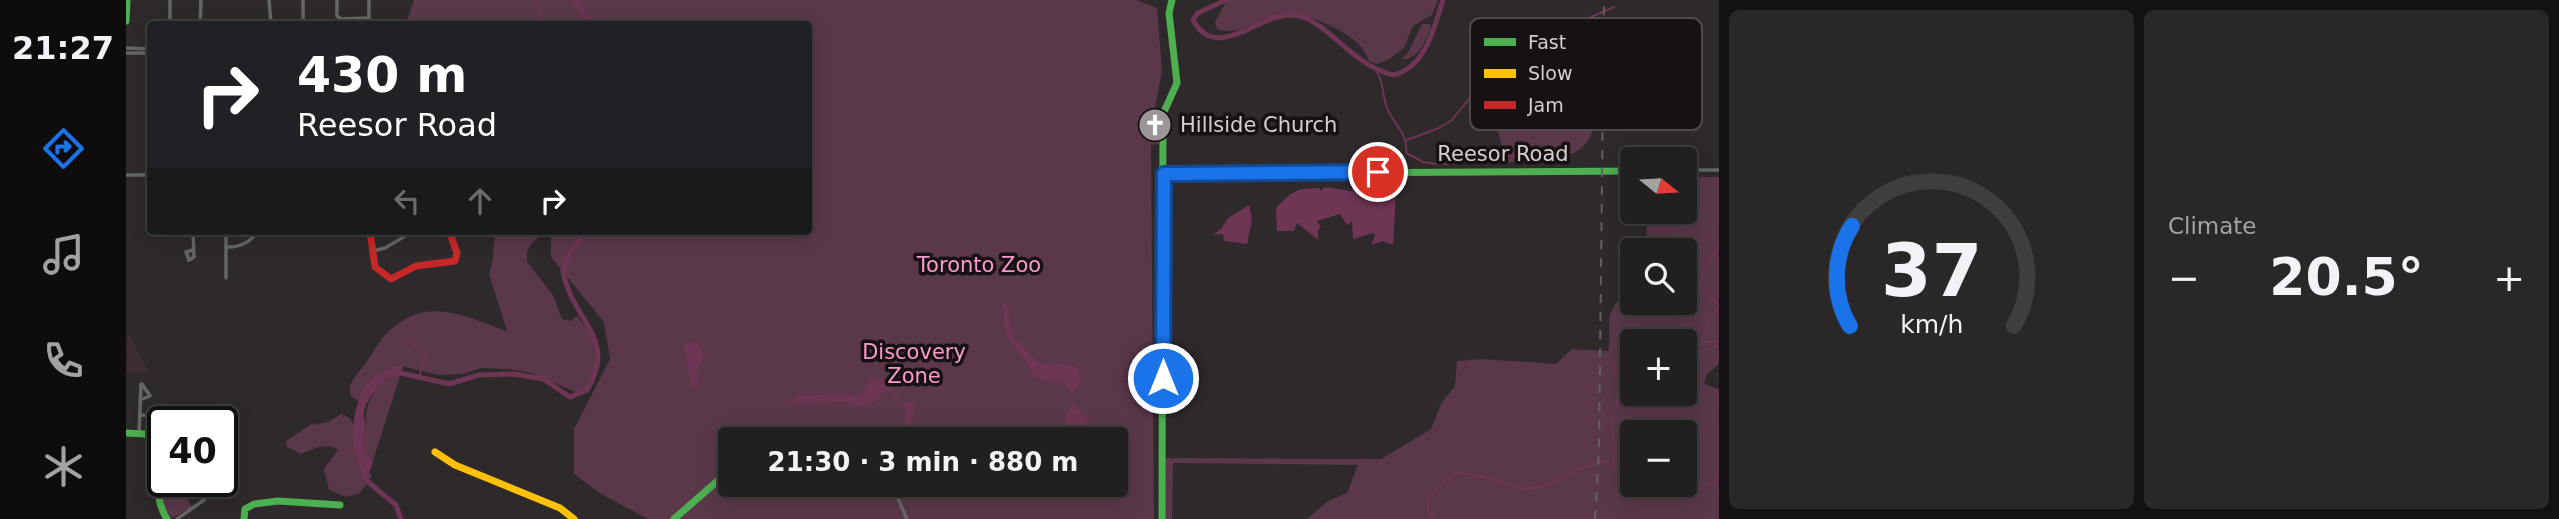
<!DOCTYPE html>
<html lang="en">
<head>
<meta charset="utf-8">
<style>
  body { margin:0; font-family:"DejaVu Sans",sans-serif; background:#2a2729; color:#f1f3f6; height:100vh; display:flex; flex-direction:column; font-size:26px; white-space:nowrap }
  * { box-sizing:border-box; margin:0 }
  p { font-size:23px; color:#a2a2a5 }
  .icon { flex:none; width:38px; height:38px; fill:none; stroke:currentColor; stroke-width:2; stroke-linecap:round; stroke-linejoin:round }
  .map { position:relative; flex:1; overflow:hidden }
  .sheet { display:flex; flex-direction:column; gap:10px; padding:10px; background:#131112; width:840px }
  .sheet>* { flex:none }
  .banner { position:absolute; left:21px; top:21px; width:665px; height:214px; border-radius:7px; box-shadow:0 4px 18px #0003,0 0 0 2px #3f3d3e; background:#202124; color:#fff; overflow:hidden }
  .needle { width:46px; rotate:108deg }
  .buttons { position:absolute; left:1494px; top:147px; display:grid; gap:14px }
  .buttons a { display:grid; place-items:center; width:77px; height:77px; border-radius:7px; background:#221f20; box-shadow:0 4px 18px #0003,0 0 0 2px #3f3d3e; font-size:35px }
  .speed { position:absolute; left:21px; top:406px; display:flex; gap:14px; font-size:35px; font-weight:700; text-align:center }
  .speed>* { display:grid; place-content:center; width:91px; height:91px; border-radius:50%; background:#221f20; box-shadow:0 4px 18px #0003,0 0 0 2px #3f3d3e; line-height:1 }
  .speed .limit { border:4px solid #111; border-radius:10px; background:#fff; color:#111 }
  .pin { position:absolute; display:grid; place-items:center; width:60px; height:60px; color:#fff; margin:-30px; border:4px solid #fff; border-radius:50%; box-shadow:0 2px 7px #0007 }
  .me { position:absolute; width:77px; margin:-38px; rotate:0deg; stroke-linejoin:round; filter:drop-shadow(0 0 5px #0008) }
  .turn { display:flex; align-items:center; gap:24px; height:147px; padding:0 35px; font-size:32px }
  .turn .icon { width:91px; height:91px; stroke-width:2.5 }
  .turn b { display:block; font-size:49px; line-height:60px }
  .lanes { display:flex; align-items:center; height:66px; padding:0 35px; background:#0003; justify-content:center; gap:35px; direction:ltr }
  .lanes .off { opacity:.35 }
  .big { font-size:52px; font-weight:800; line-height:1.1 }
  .sheet .card { flex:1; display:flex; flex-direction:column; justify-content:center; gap:10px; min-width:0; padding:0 24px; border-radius:10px; background:#2a2729 }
  .sheet .dial { align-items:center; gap:0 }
  .dial svg { height:182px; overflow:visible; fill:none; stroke:#3f3d3e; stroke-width:7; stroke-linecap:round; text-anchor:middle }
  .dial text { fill:#f1f3f6; stroke:none }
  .heat { display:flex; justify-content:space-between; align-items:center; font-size:38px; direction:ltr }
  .sheet .tiles { flex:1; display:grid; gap:10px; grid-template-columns:repeat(2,1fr) }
  .trip { position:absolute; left:592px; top:427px; width:410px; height:70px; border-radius:7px; background:#221f20; box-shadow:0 4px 18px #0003,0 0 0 2px #3f3d3e; font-weight:800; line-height:70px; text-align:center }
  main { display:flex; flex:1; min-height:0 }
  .menu { display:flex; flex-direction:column; width:126px; justify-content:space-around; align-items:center; background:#0e0c0d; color:#a2a2a5 }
  .menu .icon { width:49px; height:49px }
  .menu .on { color:#1a73e8 }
  .menu b { font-size:32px; color:#f1f3f6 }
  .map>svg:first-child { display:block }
</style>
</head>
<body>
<main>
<nav class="menu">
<b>21:27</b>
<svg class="icon on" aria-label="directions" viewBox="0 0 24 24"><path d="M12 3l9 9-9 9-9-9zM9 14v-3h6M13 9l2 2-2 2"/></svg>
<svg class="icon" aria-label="music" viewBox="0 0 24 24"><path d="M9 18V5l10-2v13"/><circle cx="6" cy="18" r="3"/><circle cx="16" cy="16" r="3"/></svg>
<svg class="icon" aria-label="phone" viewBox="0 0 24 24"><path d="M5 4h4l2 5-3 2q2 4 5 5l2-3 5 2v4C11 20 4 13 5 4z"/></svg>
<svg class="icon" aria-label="climate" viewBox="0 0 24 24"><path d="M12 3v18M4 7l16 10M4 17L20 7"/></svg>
</nav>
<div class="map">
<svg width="1593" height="519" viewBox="0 0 1593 519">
  <rect width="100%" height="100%" fill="#2e292b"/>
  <path fill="#3c2c34" d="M2,331L24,373H0Z"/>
  <g fill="#5a3849" fill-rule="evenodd">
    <path d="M288,0H1010L1031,8L1036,71L1025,128L1033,129V144L1025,145L1028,519H522L475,494L448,474V429L484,359L478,322L425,257V231H682V24H280ZM604,439H989V485H604Z"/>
    <path d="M1101,0H1312L1306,15L1287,26L1278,48L1262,60L1250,64L1243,61C1236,34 1179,10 1153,15C1132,19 1113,37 1091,29L1089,22Z"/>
    <path d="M1296,24H1304L1305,28C1297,44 1294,58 1275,60L1282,53Z"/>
    <path d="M1441,102H1459C1466,109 1469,119 1467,128C1461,160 1422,160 1397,161C1390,161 1387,163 1380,162L1371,127Z"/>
    <path d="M1559,177H1593V364L1581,374L1578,384L1593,389V519H1181L1202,501L1221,493L1232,465L1047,463L1046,519H1039V458L1255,459L1305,429L1316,402L1329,386L1331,361L1355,359L1430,364L1446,349L1482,351C1487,327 1476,321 1493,299L1494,273L1507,272V303H1559V250H1520L1521,212H1559ZM1507,341H1559V394H1507ZM1507,432H1559V485H1507Z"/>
    <path d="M369,231H420L405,244L401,252V262L427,295L436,319L445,321L451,316C475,347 478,353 463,390L452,393L405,373L383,369L355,368L336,374L312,375L275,366L233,402L225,396C220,384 232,373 239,364C246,355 250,346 257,337C298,294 333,314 381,331L363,274L367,259Z"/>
    <path d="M264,375L274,376L247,461C241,455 234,446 235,437C235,432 240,427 240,421C239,404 249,386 264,375Z"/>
    <path d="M215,414C234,419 226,438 230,453C232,461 240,469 246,476L234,493L220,497L203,490L198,469L212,450C200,442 188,449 175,454L161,447L160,441L184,425L202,422Z"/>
    <path d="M35,451L37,481H52L66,507L46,518L35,504Z"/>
  </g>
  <g fill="#6e3554">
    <path d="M1199,187L1224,191L1257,187L1270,192L1267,245L1257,241L1245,245L1249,236L1247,233L1227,239L1226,221L1221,225L1214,214L1191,221L1195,227L1192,230V240L1171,223L1168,231H1151L1150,208C1167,191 1169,188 1193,188L1195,191Z"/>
    <path d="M1123,205L1126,220L1121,244L1098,241L1097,234L1086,235L1095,229L1102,218Z"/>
    <path d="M877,303L881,305L888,339C898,342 901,356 912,362C925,368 938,360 951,368L956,383L946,392L937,382L915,380L906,374L899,360L880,337Z"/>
    <path d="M566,342L573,344L578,355L570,372L573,384L566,389L558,346Z"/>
    <path d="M270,366H277L274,376L261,377C253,386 237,402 238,415C238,418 240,422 239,426C235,441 235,449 247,461L243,473C239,467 233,461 230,454C219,420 238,380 270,366Z"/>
    <path d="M745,378L756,379L779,404L785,402L789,404L785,424L789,439H784L778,428L781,409L765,392L760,391L749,401L738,406L721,402L664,403L673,395C691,396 718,392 732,397L736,395Z"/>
    <path d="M947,403L961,419V426L951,433L949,439H938L940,415Z"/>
  </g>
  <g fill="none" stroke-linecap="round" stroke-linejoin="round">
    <g stroke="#6e3554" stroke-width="2">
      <path d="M408,0L419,24"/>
      <path d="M1250,70C1258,82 1256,95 1261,108C1267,124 1283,134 1280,153L1297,162L1311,164H1328L1341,160L1358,150L1397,158L1442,160"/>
      <path d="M1281,140L1313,128L1326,120L1350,90L1442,27L1488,7"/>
      <path d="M1593,248L1579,265L1573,285L1593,304"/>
      <path d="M285,343L300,354L293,377"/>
      <path d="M1559,357L1590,346L1591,341L1579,342L1576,338L1583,329L1581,320L1593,309"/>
      <path d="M1487,466L1489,446L1484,423L1491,405L1493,384L1487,364L1496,356L1507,355"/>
      <path d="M1520,485C1558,501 1558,496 1593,479"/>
      <path d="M1309,519L1302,512L1303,497L1328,473C1341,474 1353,475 1365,479C1380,483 1391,491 1407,488C1432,485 1452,466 1477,461L1507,479"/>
    </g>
    <g stroke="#6e3554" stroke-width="5">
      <path d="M449,0L459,16L473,24"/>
      <path d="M1100,0L1072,13L1067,20C1091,64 1134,12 1168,15C1200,18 1225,66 1268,75C1300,66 1308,28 1317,0"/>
      <path d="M270,372L323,384L353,375L388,374L417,379L444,397L461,390C493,338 446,322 437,271L443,254L460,231"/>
      <path d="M230,424C232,404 240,380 261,373"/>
      <path d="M232,454L241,481L270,505L275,519"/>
    </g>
    <g stroke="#666" stroke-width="3.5">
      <path d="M143,0L145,24"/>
      <path d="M211,0V16L215,19L243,18"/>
      <path d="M44,24V0"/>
      <path d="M74,24L75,0"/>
      <path d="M177,24V0"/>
      <path d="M243,24V0"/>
      <path d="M0,48L24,49"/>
      <path d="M0,53H24"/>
      <path d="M1559,170H1593"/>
      <path d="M0,175H24"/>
      <path d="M44,231L67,233"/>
      <path d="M100,231V278"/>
      <path d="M100,247C112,248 126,242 131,231"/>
      <path d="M247,251L259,248L281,235L318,231"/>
      <path d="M63,260L68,257L67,231"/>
      <path d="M63,260L60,252L67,250"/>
      <path d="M14,415L34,416L38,422"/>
      <path d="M13,434L15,384H16L24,396L14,400"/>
      <path d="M766,485L781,519"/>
      <path d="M51,519L78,500L68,481"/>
    </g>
    <g stroke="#4caf50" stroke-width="7">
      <path d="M0,21L1,0"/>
      <path d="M1038,174L1507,171"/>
      <path d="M0,433L19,434L29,441C36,468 25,494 41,519"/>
      <path d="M118,519L119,509L128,504L152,501L214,505"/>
      <path d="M548,519L604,470"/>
      <path d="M1036,519L1037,114L1051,83L1043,13L1046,0"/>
    </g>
    <path stroke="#ffc107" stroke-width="7" d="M309,452L329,465L434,508L448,519"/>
    <path stroke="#c62828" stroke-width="7" d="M244,231L249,267L265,279L290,266L329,261L331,253L323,231"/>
    <path stroke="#626061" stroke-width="2" stroke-dasharray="9 9" stroke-linecap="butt" d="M1469,519L1473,450L1478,0"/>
  </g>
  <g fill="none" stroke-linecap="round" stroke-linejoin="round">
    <defs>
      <path id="route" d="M1037,378L1038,174L1252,172"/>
    </defs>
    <use href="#route" stroke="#114b97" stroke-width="18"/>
    <use href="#route" stroke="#1a73e8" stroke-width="12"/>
  </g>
  <defs>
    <symbol id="church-disc" viewBox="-11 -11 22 22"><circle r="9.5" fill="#9b9598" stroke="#161113"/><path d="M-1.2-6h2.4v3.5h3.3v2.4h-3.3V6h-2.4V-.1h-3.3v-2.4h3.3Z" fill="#fff"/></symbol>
  </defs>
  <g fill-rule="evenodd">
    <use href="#church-disc" x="1010" y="106" width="38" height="38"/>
  </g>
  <g text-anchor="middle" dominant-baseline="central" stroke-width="7" stroke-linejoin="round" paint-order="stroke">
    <g font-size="21" fill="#d6cfd2" stroke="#161113" text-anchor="start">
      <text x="1054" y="125">Hillside Church</text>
    </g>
    <g font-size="21" fill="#d6cfd2" stroke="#161113">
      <text x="1377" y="154">Reesor Road</text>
    </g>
    <g font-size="21" fill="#fa9bcc" stroke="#161113">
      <text x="853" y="265">Toronto Zoo</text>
      <text x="788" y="352">Discovery<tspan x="788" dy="24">Zone</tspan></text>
    </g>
  </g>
  <rect x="1344" y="18" width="232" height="112" rx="10" fill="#161113" stroke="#504a4c" stroke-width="2"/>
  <rect x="1358" y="38" width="32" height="8" fill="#4caf50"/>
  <rect x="1358" y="69" width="32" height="9" fill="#ffc107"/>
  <rect x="1358" y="101" width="32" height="8" fill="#c62828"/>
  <g font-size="19" fill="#d6cfd2">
    <text x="1402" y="49">Fast</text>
    <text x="1402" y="80">Slow</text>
    <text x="1402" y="112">Jam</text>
  </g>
</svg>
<div class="buttons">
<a><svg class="needle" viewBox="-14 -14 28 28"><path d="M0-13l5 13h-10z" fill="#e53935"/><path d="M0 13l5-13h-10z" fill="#a2a2a5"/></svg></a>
<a><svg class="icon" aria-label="search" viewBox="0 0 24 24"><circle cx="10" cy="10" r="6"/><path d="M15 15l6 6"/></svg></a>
<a>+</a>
<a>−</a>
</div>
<div class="speed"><div class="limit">40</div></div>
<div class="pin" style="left:1252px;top:172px;background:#d93025"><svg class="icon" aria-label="arrive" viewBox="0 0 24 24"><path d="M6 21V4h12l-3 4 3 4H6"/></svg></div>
<svg class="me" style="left:1037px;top:378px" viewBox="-20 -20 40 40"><circle r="17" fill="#1a73e8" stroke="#fff" stroke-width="3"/><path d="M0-11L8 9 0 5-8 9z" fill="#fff"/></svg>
<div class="trip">21:30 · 3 min · 880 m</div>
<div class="banner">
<div class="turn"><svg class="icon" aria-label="right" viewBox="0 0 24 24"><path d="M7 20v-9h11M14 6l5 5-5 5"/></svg><div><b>430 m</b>Reesor Road</div></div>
<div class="lanes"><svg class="icon off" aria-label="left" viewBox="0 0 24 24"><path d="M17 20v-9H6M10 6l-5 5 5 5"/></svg><svg class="icon off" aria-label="ahead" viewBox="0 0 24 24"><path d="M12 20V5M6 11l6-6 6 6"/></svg><svg class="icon" aria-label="right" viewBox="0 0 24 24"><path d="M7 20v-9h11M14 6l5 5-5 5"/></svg></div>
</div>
</div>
<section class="sheet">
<div class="tiles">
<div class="card dial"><svg viewBox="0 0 100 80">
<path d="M14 69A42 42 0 1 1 86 69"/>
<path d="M14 69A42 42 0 0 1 15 25" stroke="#1a73e8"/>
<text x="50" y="56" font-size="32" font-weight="700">37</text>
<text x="50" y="72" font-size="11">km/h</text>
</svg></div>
<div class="card"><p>Climate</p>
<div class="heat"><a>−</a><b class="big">20.5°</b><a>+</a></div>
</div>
</div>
</section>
</main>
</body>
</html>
